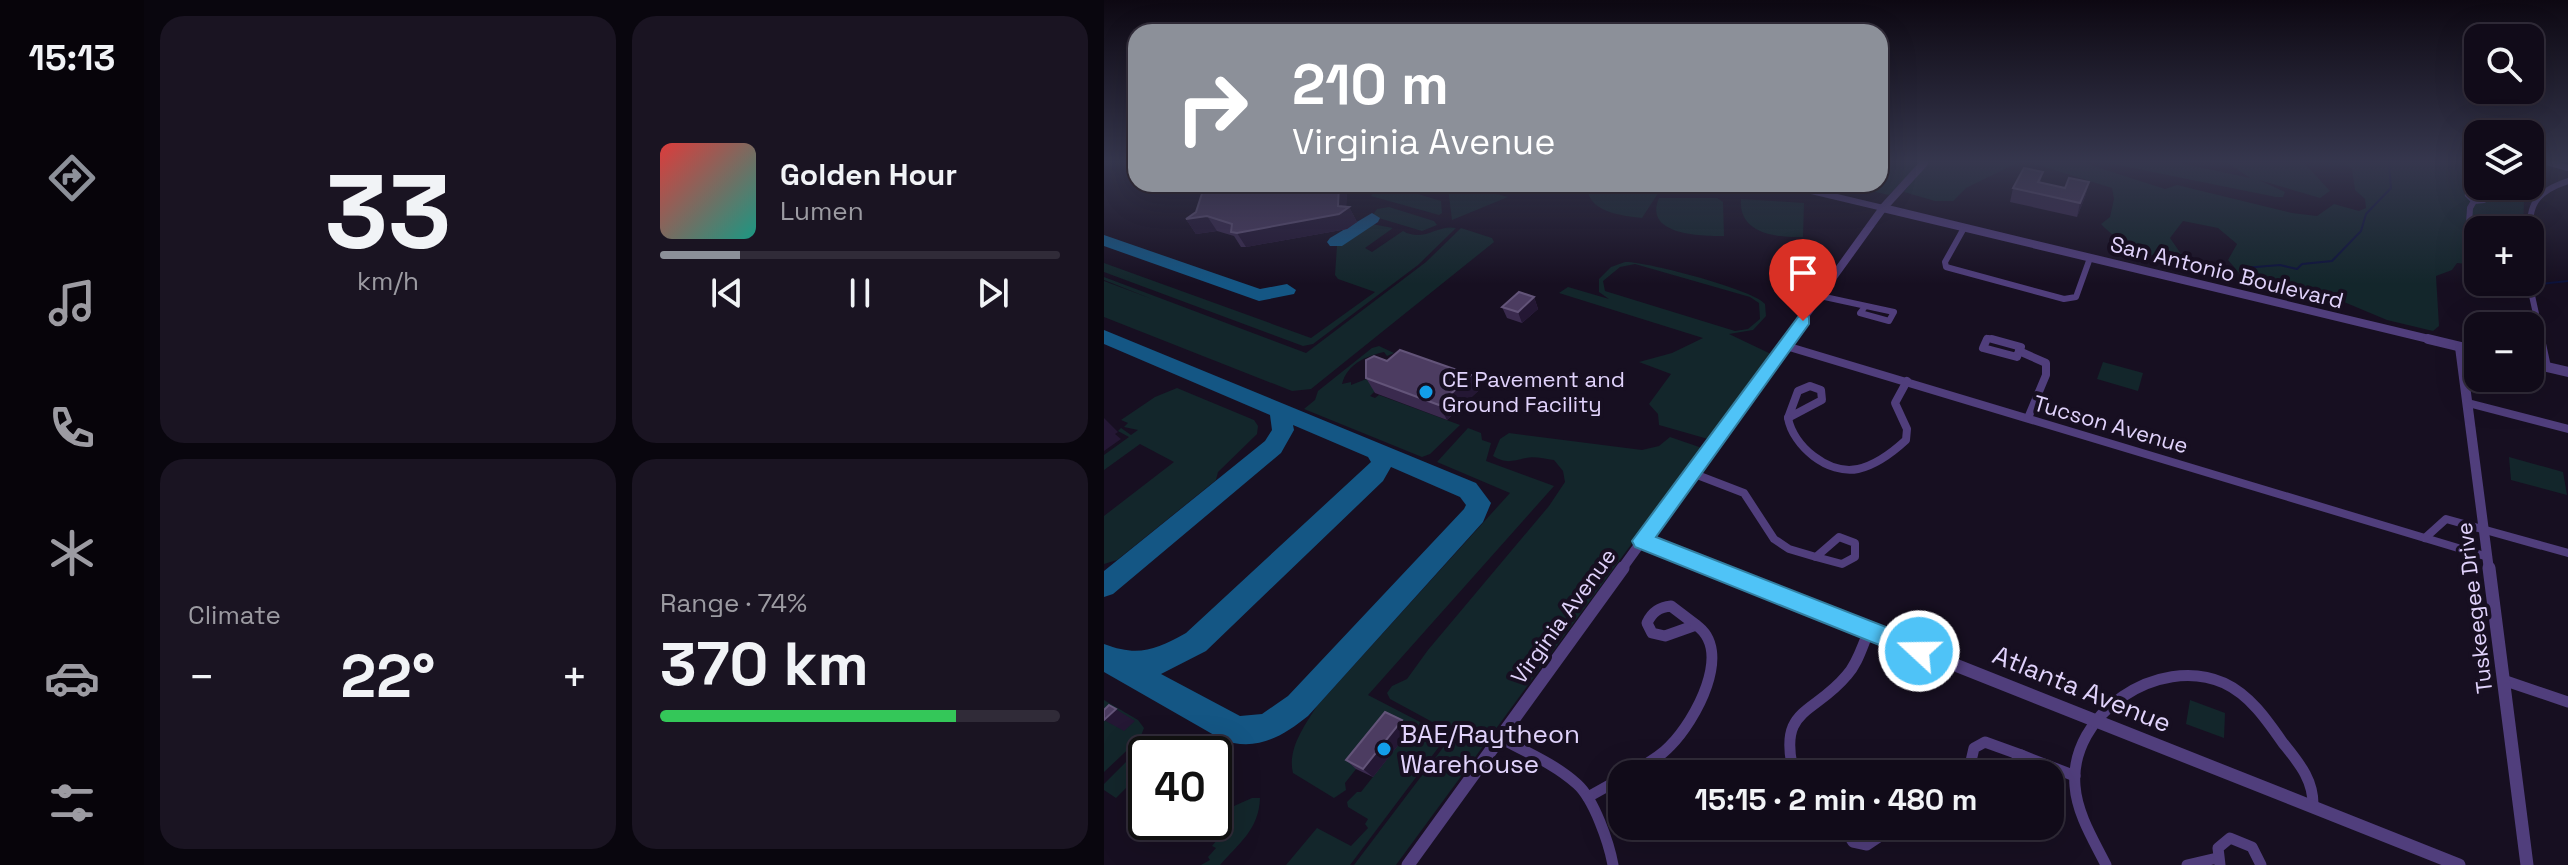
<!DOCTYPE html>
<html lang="en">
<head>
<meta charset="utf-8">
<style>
  body { margin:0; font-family:"Space Grotesk",sans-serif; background:#1a1422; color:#f1f3f6; height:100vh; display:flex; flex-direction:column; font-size:30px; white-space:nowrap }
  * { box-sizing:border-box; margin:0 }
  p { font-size:26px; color:#9c9ba2 }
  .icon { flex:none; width:44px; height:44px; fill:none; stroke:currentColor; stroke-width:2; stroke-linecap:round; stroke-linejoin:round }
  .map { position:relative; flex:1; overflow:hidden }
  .side { display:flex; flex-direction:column; gap:16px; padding:16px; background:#09060e; width:960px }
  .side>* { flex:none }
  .guide { position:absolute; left:24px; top:24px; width:760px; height:168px; border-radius:24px; box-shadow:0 8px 32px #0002,0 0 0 2px #302b38; background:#8c9099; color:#fff; overflow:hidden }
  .controls { position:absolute; left:1360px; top:24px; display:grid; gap:16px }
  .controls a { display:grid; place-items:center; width:80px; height:80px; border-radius:16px; background:#110b19; box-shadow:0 8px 32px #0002,0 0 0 2px #302b38; font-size:40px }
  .speed { position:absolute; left:24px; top:736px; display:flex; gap:16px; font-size:40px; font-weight:700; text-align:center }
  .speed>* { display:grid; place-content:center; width:104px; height:104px; border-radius:50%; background:#110b19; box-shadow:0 8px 32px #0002,0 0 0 2px #302b38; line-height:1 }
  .speed .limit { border:4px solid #111; border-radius:12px; background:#fff; color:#111 }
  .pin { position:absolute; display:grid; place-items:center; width:68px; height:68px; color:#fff; margin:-82px -34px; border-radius:50% 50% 50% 0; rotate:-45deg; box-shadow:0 0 8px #0007 }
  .pin .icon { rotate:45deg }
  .me { position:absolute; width:88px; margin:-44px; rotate:291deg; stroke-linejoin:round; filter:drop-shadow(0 0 6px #0008) }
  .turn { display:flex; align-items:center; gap:28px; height:168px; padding:0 32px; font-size:36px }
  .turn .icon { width:104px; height:104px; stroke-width:2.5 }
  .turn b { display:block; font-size:56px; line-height:68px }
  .big { font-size:60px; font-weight:700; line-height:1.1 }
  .side .widget { flex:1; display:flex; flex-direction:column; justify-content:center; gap:12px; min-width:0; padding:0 28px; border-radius:24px; background:#1a1422 }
  .side .dial { align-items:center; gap:0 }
  .dial b { font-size:104px; line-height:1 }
  .song { display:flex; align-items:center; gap:24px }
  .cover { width:96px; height:96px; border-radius:12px; background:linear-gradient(135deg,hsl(0 70% 55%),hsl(170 70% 35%)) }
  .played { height:8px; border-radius:4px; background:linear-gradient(90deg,#8c9099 20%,#302b38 20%) }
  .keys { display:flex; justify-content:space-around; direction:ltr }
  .heat { display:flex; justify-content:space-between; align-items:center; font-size:44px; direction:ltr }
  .charge { height:12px; border-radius:6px; background:linear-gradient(90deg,#34c759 74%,#302b38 0) }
  .side .tiles { flex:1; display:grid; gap:16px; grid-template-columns:repeat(2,1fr) }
  .trip { position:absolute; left:504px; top:760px; width:456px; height:80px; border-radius:24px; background:#110b19; box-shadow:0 8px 32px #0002,0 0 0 2px #302b38; font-weight:700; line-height:80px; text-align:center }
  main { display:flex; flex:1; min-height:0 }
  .dock { display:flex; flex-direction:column; width:144px; justify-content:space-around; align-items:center; background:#07040a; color:#9c9ba2 }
  .dock .icon { width:56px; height:56px }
  .dock .on { color:#8c9099 }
  .dock b { font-size:36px; color:#f1f3f6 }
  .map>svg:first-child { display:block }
</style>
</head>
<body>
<main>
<nav class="dock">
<b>15:13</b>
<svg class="icon on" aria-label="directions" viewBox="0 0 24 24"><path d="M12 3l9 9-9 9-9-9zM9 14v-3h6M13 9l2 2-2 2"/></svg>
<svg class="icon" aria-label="music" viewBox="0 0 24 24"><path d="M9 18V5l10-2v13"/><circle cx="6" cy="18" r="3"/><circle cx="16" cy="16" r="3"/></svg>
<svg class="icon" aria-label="phone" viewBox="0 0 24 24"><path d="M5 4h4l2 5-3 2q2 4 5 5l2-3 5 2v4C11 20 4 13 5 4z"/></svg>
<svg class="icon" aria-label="climate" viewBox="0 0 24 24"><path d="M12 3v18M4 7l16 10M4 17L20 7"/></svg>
<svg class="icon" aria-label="car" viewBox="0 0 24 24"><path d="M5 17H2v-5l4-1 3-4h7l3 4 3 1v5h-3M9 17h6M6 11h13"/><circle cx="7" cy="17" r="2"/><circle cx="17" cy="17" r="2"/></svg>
<svg class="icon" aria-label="filters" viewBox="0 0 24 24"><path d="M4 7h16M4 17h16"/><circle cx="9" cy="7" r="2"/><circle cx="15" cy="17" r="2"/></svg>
</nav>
<section class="side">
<div class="tiles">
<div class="widget dial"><b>33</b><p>km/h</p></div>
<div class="widget">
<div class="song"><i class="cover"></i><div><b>Golden Hour</b><p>Lumen</p></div></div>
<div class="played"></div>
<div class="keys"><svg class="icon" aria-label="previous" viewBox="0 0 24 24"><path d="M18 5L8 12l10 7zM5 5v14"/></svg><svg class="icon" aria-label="pause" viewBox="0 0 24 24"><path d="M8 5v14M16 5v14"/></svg><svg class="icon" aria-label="next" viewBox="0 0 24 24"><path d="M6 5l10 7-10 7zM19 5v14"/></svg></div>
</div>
<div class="widget"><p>Climate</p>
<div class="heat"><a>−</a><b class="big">22°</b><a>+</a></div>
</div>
<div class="widget"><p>Range · 74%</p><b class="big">370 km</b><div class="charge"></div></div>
</div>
</section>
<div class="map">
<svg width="1464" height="865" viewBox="0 0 1464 865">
  <rect width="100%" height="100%" fill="#170f21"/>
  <g fill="#13262b" fill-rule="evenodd">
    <path d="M776,163H816L785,195L735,184H776Z"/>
    <path d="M822,163H913L862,188L849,201H831L800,192Z"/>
    <path d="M928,163H980L1061,189L1073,185L1188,213L1213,216L1230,204L1255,211L1262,208L1261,199L1251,190L1248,169L1241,163H1354L1374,168V186H1426V175L1440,179L1420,201L1419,230H1374V265L1353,263L1348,270L1332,276L1335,326L1329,331L1283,320L1228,297L1136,274L1124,260L1133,244L1114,228L1079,221L1066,238L1077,254C1052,265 1014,242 997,224L1006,217L1010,199L1008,188Z"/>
    <path d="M1004,163H1076L1146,178L1124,163H1200L1226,191L1216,198L1155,180L1181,192L1179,197H1172Z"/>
    <path d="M298,184H314V194L337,201L338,213L335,215L267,196L272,190L284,193Z"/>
    <path d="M484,184H560L538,218C519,216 480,212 484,184Z"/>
    <path d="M358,185L404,197L348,220L344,188Z"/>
    <path d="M555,198H613L619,202L620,236C596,236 539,235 555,198Z"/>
    <path d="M637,199L700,203L699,237C671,238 634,233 637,199Z"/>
    <path d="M285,207L330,221L333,225L318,231L268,216L273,209Z"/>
    <path d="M268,224L289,228L261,248L268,252L299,231C320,243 333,224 352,228L314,265L209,344L199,346L0,272V263L207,338L271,292L234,279L231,275L233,246Z"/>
    <path d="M357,228L388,238L390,242L207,389L188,391L0,317V281L48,299L0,280V277L202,353L322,262Z"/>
    <path d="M521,262C541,261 651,290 661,304L662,316L649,330L625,334L667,354L604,439L555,425L554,414L545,404L567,374L535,362L568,353L599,338L455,293L464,287L505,299L495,292V279L507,267ZM531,264L646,297L655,303L656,319L644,329L631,331L501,291L499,281L516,267Z"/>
    <path d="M275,346L290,353L283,356L280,352C262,356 243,364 238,384L247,382V385L265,378L271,391L266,396L271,398L275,395L356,425L326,454L318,457L200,409L211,400L214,391L268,348Z"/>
    <path d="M999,362L1039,373L1034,391L993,379Z"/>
    <path d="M73,388L150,420L154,426L153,434L114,472L112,480L13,560L0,564V516L70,462L36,444L0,470V455L25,437L14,431L17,428L27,435L34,430L20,427L24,423L17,420L51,397Z"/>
    <path d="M364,428L377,433L378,440L387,443L382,461L450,486L264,695L343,736L246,865H182L213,828L247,846L264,828L261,824L264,819L244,807L243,802L253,792H257L306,730L290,721L241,783L242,790L230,798L189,773C183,749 201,725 213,706L406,493L333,462Z"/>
    <path d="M405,433L538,450L555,446L566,437L598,448L292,865H250L344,741L345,731L286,699L283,693L288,686L303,679L324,650L445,506L461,482L459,471L450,460C441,459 430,456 422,458C407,461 403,464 389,456L396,439Z"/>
    <path d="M1405,457L1459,472L1463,495L1407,480Z"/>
    <path d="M0,700L34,720L40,728L36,738L0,772Z"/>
    <path d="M1086,700L1121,713L1120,738L1082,724Z"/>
    <path d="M54,736L63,739L67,754H42V784L31,779L12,798L0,790V784L42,742Z"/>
    <path d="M148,798H156C155,830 134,844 116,865H97L106,860L104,857L112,848L108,846L118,834L110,828L108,823L121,810Z"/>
  </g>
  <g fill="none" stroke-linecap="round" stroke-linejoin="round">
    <g stroke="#0d133c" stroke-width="2">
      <path d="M1139,268L1176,265L1193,269L1198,264L1228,261L1257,231L1262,214L1287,188L1285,163"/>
      <path d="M1435,284L1464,281"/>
    </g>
    <g fill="#145684" fill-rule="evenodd">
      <path d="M268,213L276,218L274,222L238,246H226L223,242L226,238Z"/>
      <path d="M0,235L156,289L183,284L192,290L190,294L155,301L0,246Z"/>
      <path d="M0,330L372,483L387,503L379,522L204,716C178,737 150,753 117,739L0,672V644C34,657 51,650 82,633L267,462L264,457L189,425L190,430L177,453L9,594L0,597V571L161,441L168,430L166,415L0,344ZM287,467L356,497L362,505L360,509L184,696L158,714L136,716L57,674L102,651L279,481Z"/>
    </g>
    <g stroke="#503e7c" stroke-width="6">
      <path d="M1446,163L1464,168"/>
      <path d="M678,184L779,208"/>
      <path d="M1364,195H1375L1380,200L1370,201Z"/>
      <path d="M860,228L841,262L842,267L960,299L972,297L986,258"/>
      <path d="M1426,257C1427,216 1418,196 1464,181"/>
      <path d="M1362,272L1366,208L1370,201"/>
      <path d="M1425,282L1438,341"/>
      <path d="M716,296L790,312L785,321L756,313L760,308"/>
      <path d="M882,341L884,338L895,341"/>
    </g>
    <g stroke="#503e7c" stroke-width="8">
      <path d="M883,339L879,348L913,357L915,351"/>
      <path d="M888,339L917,347L915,351"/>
      <path d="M1437,339L1443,367"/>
      <path d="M682,346L1384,557"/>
      <path d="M915,351L942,363V375L924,418"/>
      <path d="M706,386L717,390L718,400L684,418L694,391Z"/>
      <path d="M1364,403L1464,429"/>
      <path d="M684,418C689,446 724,475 754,469C772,465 789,452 802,440L803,429L791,403L803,381"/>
      <path d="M588,473L640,493L670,539L685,549L712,557"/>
      <path d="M735,537L751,543V557L738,564L712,557Z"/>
      <path d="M1321,538L1342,519L1464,553"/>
    </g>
    <g stroke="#503e7c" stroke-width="11">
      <path d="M567,606L592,625L561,636L548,633L543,623C548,612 555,607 567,606Z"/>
      <path d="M1399,680L1464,702"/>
      <path d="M396,738C422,752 451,764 473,784C490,799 505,843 509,865"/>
      <path d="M917,755L971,776"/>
      <path d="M525,774C539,766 555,758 566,746C591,721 630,651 592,625"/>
      <path d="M690,774C673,707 709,716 743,675C754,663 758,646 765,631"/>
      <path d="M873,774L867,761L870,748L881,742L917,755L902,774"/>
      <path d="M484,797L518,778"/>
      <path d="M739,826L749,842L763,845L775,837L779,826"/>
      <path d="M1002,865C990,841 973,814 971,786C965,714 1054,654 1120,683C1146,695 1163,720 1179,743C1195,763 1210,780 1209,807"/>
      <path d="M1083,865L1113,858"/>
      <path d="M1116,865L1114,848L1126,838L1148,847L1157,865"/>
    </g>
    <g stroke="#503e7c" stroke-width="8">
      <path d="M779,208L1333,341"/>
      <path d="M683,341L779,208L820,163"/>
    </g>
    <g stroke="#503e7c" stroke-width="10">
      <path d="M1324,339L1374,351"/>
      <path d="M1356,347L1385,570"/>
      <path d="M1426,363L1464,372"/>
      <path d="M538,541L612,570"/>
      <path d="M517,570L684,339"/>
    </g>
    <g stroke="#503e7c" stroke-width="13">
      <path d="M607,568L1355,865"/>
      <path d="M1385,568L1423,865"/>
      <path d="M304,865L519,568"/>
    </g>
  </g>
  <g fill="#3a2a4e">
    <path d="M939,172L936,183L961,188L985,182L981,197L973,217L906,202L909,188Z"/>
    <path d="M243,191L242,207H245L253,222L243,229L142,247H137L130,236L113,231L92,234L82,219L92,212Z"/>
    <path d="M430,297L434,309L418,323L403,318L398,307Z"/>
    <path d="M262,378L375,390L343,420L271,393Z"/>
    <path d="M307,729L269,777L252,769L242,760Z"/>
  </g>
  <g fill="#241734">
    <path d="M985,182L981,197L973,217L976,203Z"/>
    <path d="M235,184H252L243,191L242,209L245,207L253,222L243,229L142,247L133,233L234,206Z"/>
    <path d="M103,216L113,231L92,234L82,219Z"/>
    <path d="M430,297L434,309L418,323L414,312Z"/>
    <path d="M367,375L375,390L343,420L335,405Z"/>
    <path d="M0,418L14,432L11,434L17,439L0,451Z"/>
    <path d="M5,705L31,721L20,731L0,720Z"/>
    <path d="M298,720L307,729L269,777L259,769Z"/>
  </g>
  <g fill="#4c3c61" stroke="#635479" stroke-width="2">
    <path d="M920,168L939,172L934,182L961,188L965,178L985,182L976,203L909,188Z"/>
    <path d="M101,184H235L234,206L245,207L235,214L133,233L127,232L128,224L103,216L82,219L92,212Z"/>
    <path d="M415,292L430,297L414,312L398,307Z"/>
    <path d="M296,350L367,375L335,405L262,378V360L270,356L283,361Z"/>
    <path d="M5,705L12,709L0,720V710Z"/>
    <path d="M281,712L298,720L259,769L242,760Z"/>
  </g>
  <linearGradient id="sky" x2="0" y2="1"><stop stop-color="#0d0812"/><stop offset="0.57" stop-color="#36374e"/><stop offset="1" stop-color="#36374e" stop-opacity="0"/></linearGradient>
  <rect width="1464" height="284" fill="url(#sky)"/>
  <path fill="#4fc3f7" stroke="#337fa1" stroke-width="2" d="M699,315L705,317V324L552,537L823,643L826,651L823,658L815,661L531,547L528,541L694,317Z"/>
  <g fill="#129ee8" stroke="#170f21" stroke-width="3">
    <circle cx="322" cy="392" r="8"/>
    <circle cx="280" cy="749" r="8"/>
  </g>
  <g text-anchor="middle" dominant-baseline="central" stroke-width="8" stroke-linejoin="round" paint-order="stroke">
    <g font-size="22" fill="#e1d3fc" stroke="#170f21">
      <text transform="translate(1123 272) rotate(14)">San Antonio Boulevard</text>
      <text transform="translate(1007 424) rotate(16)">Tucson Avenue</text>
      <text transform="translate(1370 608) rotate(-97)">Tuskeegee Drive</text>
      <text transform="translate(459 616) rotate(-54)">Virginia Avenue</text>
    </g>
    <g font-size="22" fill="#e1d3fc" stroke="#170f21" text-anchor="start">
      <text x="338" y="379">CE Pavement and<tspan x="338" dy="25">Ground Facility</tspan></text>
    </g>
    <g font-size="26" fill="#e1d3fc" stroke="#170f21">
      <text transform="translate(978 689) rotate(22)">Atlanta Avenue</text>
    </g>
    <g font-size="26" fill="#e1d3fc" stroke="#170f21" text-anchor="start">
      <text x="296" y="734">BAE/Raytheon<tspan x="296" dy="30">Warehouse</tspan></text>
    </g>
  </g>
</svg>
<div class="controls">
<a><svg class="icon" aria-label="search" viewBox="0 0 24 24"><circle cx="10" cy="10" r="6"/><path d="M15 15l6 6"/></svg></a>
<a><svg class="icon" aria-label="layers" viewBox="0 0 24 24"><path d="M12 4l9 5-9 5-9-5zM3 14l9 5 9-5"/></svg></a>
<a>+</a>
<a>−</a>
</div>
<div class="speed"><div class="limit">40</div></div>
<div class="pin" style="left:699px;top:321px;background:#d93025"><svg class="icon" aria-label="arrive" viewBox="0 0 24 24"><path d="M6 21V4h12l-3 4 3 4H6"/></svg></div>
<svg class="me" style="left:815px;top:651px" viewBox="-20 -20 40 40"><circle r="17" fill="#4fc3f7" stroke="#fff" stroke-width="3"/><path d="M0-11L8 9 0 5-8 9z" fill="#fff"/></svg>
<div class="trip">15:15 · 2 min · 480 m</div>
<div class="guide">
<div class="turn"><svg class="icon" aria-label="right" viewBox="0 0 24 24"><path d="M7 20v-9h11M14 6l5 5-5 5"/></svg><div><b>210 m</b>Virginia Avenue</div></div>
</div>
</div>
</main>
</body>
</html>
